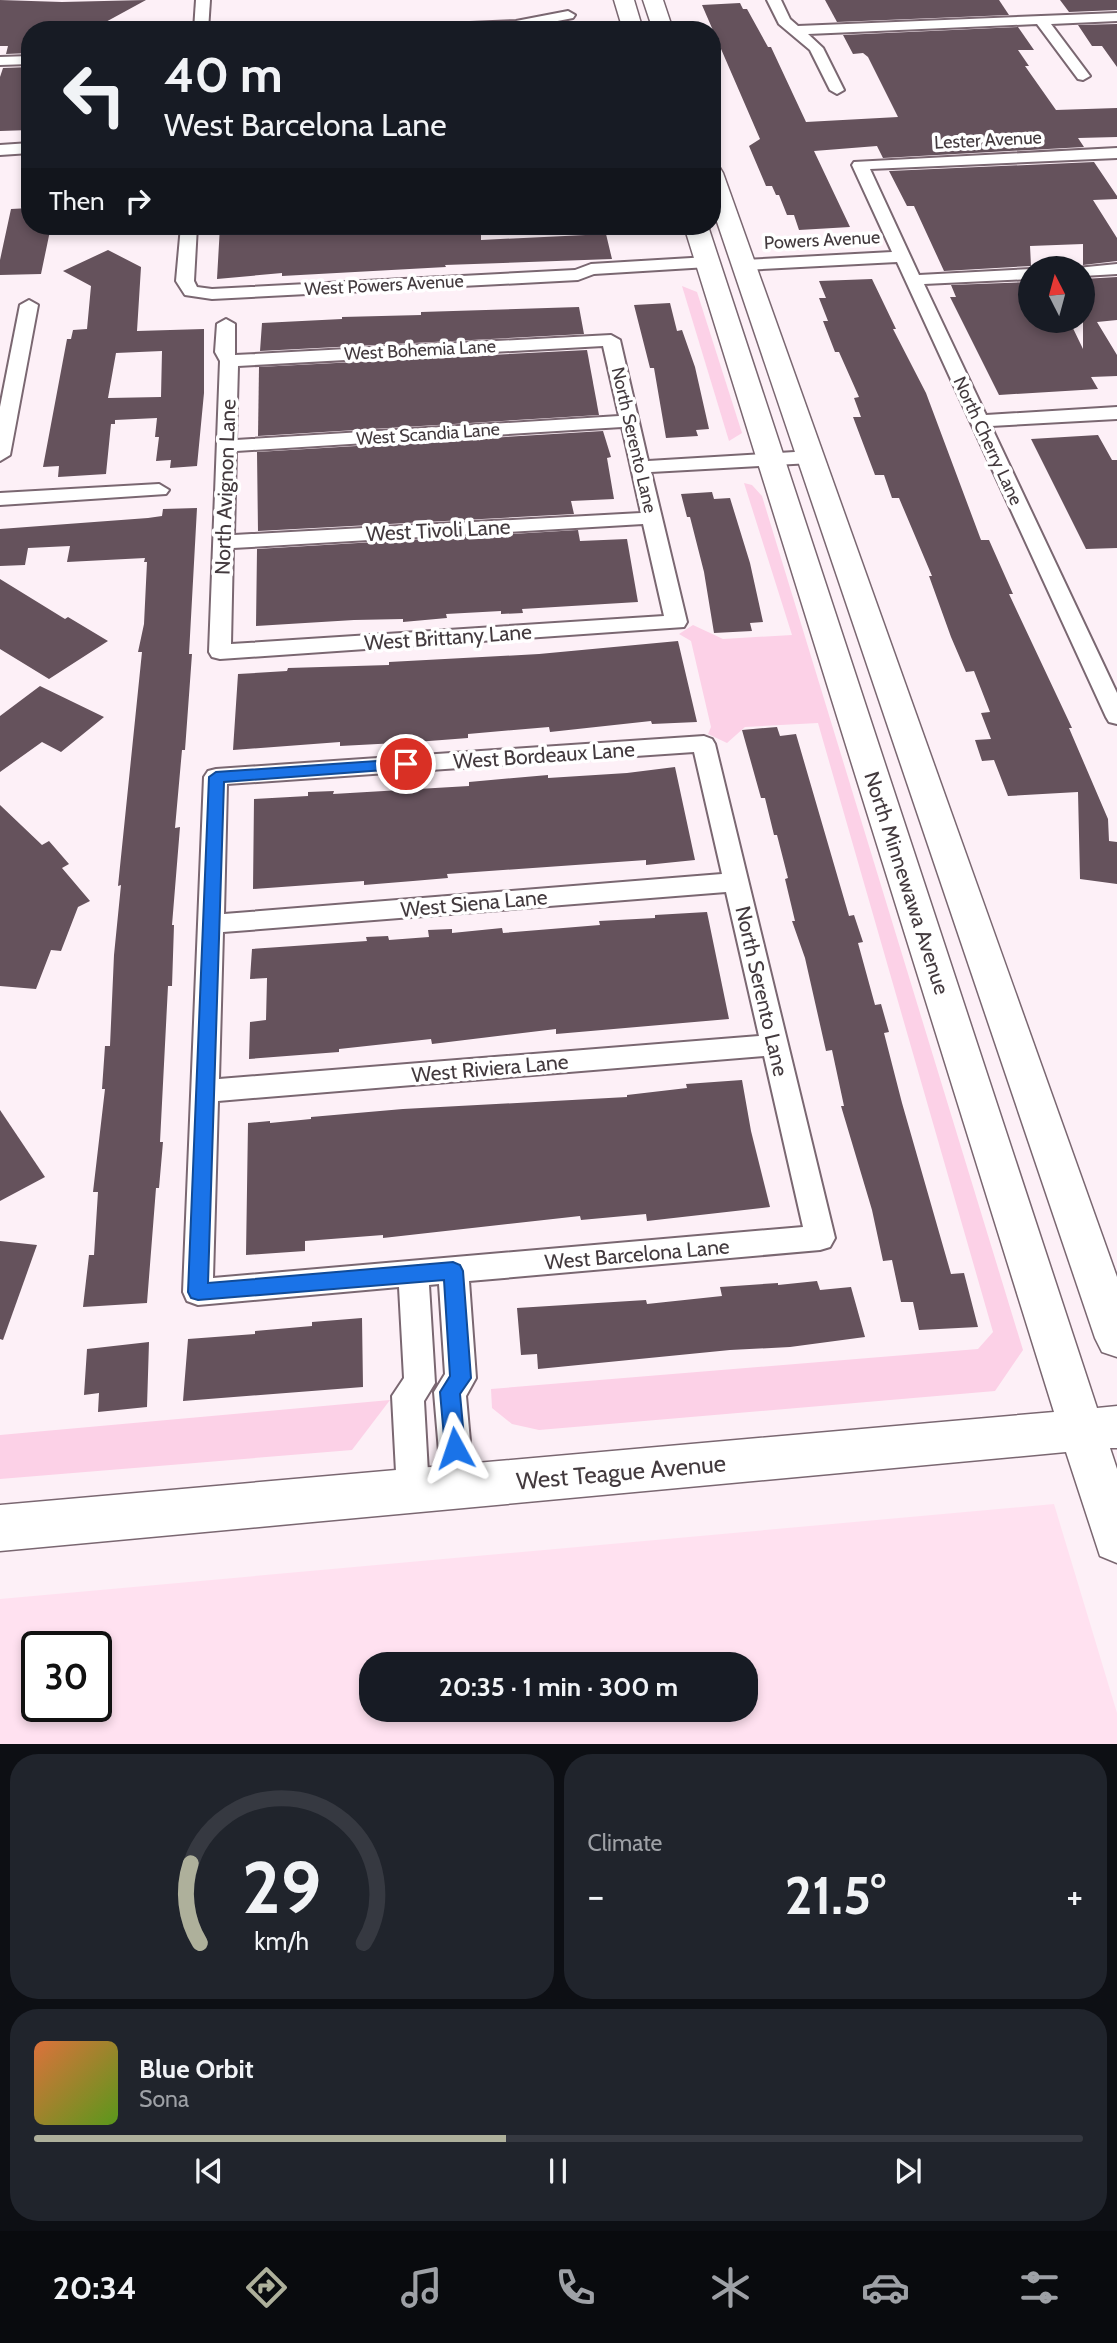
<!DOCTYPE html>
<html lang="en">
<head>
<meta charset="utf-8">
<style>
  body { margin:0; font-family:Cabin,sans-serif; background:#20242c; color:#f1f3f6; height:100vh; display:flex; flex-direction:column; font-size:26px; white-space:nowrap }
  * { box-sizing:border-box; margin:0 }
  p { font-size:23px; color:#9ea1a6 }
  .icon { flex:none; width:38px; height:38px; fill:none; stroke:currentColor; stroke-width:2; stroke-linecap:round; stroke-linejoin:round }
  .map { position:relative; height:1744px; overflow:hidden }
  .drawer { display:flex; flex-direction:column; gap:10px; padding:10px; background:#0d0f14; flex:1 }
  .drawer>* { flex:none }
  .guide { position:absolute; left:21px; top:21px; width:700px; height:214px; border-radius:28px; box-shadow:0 4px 10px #0003; background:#171b24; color:#f1f3f6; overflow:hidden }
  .needle { width:46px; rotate:354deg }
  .tools { position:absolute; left:1018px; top:256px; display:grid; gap:14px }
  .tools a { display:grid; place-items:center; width:77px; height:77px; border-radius:50%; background:#171b24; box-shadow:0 4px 10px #0003; font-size:35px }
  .speed { position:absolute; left:21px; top:1631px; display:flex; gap:14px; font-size:35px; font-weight:700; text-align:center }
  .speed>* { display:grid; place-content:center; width:91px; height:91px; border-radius:50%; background:#171b24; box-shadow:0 4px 10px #0003; line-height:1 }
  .speed .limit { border:4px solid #111; border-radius:10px; background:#fff; color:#111 }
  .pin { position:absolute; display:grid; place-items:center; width:60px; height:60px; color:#fff; margin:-30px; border:4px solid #fff; border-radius:50%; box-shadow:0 2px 7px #0007 }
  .me { position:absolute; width:77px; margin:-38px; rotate:355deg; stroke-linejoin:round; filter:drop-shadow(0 0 5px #0008) }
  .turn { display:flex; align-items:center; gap:24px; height:147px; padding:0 28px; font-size:32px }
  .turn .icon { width:91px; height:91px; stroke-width:2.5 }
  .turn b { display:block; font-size:49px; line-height:60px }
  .then { display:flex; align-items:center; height:66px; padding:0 28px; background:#0003; gap:14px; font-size:26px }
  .big { font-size:52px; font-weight:700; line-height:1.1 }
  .drawer .tile { flex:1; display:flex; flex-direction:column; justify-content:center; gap:10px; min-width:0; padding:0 24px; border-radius:28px; background:#20242c }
  .drawer .dial { align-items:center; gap:0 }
  .dial svg { height:182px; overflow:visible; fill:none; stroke:#363941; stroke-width:7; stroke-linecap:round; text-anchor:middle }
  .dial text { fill:#f1f3f6; stroke:none }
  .song { display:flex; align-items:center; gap:21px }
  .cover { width:84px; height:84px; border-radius:10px; background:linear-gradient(135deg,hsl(20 70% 55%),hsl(90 70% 35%)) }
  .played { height:7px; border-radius:4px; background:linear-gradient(90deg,#aeb09b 45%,#363941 45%) }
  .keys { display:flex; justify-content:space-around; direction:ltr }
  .heat { display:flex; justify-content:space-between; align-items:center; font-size:38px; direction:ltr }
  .drawer .tiles { flex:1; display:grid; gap:10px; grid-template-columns:1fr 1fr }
  .tile:last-child { grid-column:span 2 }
  .trip { position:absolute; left:359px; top:1652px; width:399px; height:70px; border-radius:28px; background:#171b24; box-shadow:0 4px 10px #0003; font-weight:700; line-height:70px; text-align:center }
  .tab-bar { display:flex; height:112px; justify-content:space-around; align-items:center; background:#090b0e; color:#9ea1a6 }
  .tab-bar .icon { width:49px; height:49px }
  .tab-bar .selected { color:#aeb09b }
  .tab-bar b { font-size:32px; color:#f1f3f6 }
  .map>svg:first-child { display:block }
</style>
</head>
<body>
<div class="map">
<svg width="1117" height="1745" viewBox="0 0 1117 1745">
  <rect width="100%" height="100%" fill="#fdf0f7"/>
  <path fill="#ffe1f0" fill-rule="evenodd" d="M1054,1504L1117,1713V1744H0V1599ZM37,1647H96V1706H37ZM371,1664H746V1710H371Z"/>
  <g fill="#fcd1e7">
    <path d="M682,286L697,292L742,433L729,441Z"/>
    <path d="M744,483L752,485L762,496L1023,1350L995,1391L539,1430L512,1424L492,1408L491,1389L978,1349L993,1332L818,723L745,727L727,743L708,734L711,727L691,641L679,634L693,625L723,639L792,635Z"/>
    <path d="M390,1400L352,1450L0,1479V1435Z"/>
  </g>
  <g fill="#65525c" fill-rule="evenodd">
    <path d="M0,0L62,2L146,0L91,30H30V53L6,54L8,46H0Z"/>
    <path d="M825,0H999L1009,15L837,22Z"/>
    <path d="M1060,0H1117V10L1069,12Z"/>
    <path d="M740,3L743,9H747L768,47H771L806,122L898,117L868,57L863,53L853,54L843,35L1018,27L1034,50H1018L1029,66H1025L1056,110L1117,108V137L1078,138L1084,147L883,158L877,146L814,151L850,227L799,230L794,215H787L779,195H776L772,186H766L749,146L760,139L702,5Z"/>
    <path d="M1117,24V67L1102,46H1092L1078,25Z"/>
    <path d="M30,67V130L0,131V77L3,68Z"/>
    <path d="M1094,162L1117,196V199L1093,200L1117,238V261L1083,265V244L1030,246L1031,266L944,271L914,206H907L889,171Z"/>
    <path d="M30,208V226H51L41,274L0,275V260L11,209Z"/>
    <path d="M220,226H481V240L606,234L612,259L445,265L446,267L282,276V273L217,279Z"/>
    <path d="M108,250L141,267L137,331L204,329V393L197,466L170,468L171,460L156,461L159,437H155L157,418L115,420V424H111L106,474L58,477L59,466L43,467L67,339H71L73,330L87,329L91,286L63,271ZM162,351L161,397L108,398L116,353Z"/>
    <path d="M1117,277V320L1097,322L1117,355V376L1091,377L1098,389L999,395L950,297H956L951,285L1031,282V320H1069L1083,349V279Z"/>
    <path d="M872,279L896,329H893L926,393L981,540H989L1013,594H1009L1072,728H1069L1108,819L1109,841L1117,842V884L1080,879L1078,792L1008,796L994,760L982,761L975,740L991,739L981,713L990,712L974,671L966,672L951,637L929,576H932L899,498H892L884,475H875L853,417H861L854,398L859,397L839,352H835L823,321H828L819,298H826L819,281Z"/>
    <path d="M670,303L677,331L682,330L695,367L709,429L696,430L698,436L666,438L654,368H650L634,305Z"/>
    <path d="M579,307L584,334L260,351L262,323L342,319V317L421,315V312Z"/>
    <path d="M587,350L599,415L258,436L259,367Z"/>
    <path d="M603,431L611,457L607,458L614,499L571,501L574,514L258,531L257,452Z"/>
    <path d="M1098,435L1112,460H1117V548L1086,549L1031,439Z"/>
    <path d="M712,492L714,499L730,498L750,563L763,622L750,623L752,631L714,633L704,572L690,517H687L681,494Z"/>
    <path d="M197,508L189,654H192L185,750H182L175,828L180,827L172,925H174L172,986H168L160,1142H163L159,1188H156L147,1303L83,1307L89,1255H94L98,1192H93L105,1089H102L105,1046H110L114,955L121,885L118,886L142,652H138L144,624L147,562H144L145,558L67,562L70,546L28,548L25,565L0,566V529L148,518L162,516L163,509Z"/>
    <path d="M578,530L580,541L627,539L638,602L522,609L523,613L501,614V611L446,614L447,618L403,622V619L354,620L256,626L257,549Z"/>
    <path d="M0,579L65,619L68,617L108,641L49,679L0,649Z"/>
    <path d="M678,641L697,722L652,724L651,721L550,732L549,727L468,734V738L416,742L340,746V742L233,750L238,674L287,671L288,668L389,665V662L539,654Z"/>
    <path d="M40,686L104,717L61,752L42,742L0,772V716Z"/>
    <path d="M777,727L780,736L796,734L849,916L854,915L863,942L858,943L875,1005L881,1004L889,1032L884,1033L902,1103L951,1274L964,1273L978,1327L919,1330L913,1302H901L892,1260L883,1261L872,1210L841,1106H844L832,1050L826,1051L805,958L792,921H795L785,879L788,878L777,835H774L765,798H761L742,730Z"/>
    <path d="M675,767L695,860L646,865V860L447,874L448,878L413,881L364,885V881L253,889L254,799L308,796V792L334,791L333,794L469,786V782L548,775V778L627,773Z"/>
    <path d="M0,805L42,845L49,841L69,864L62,868L90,901L78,907L61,951L51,950L36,989L0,986Z"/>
    <path d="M707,912L729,1019L556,1034V1029L432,1044L431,1039L339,1049V1052L249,1059L250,1022L266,1020L267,978L250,979L252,949L367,941L366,937L388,936L389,940L429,937L428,930L452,929V933L502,928L503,933L600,925L599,921L655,918V915Z"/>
    <path d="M742,1080L751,1131L770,1207L647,1221L646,1214L581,1220L580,1216L383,1238V1235L305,1241V1251L246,1255L248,1123L270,1121V1123L311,1119V1117L403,1109L627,1097V1095L687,1088L686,1084Z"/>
    <path d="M0,1110L45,1177L0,1201Z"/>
    <path d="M0,1241L37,1245L3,1340L0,1339Z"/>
    <path d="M817,1281L820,1290L851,1287L865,1337L790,1347L730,1350L538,1369L537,1354L521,1355L517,1308L646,1300L647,1304L722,1296L720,1287L778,1283V1285Z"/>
    <path d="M362,1318L363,1387L183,1401L188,1339L255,1334V1331L312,1326V1322Z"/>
    <path d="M149,1342L147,1407L98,1412L99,1393L84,1395L87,1349Z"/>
  </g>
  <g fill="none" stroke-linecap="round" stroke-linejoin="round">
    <defs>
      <g id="street">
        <path d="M196,0H210L208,30H194Z"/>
        <path d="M767,0H781L790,19L798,26L1117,13V21L1051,24L1090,76L1083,80L1078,79L1037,24L808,34L823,48L844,90L837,94L830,90L810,50L779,24Z"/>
        <path d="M568,11L575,15L573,18L516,29L393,30L400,26L516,21Z"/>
        <path d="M30,56V64L0,65V57Z"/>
        <path d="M30,143V153L0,155V145Z"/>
        <path d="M1117,148V158L870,169L919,275L1031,269V279L924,284L986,415L1117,407V419L991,426L1117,693V724L1109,722L1106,717L897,262L744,270L736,265L744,260L892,252L852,165L854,162Z"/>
        <path d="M181,226H197L194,281L197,287L212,289L575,270L591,264L708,257L716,262L708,267L594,274L578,280L212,299L185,295L176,281Z"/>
        <path d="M1117,264V274L1083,276V268H1077Z"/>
        <path d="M29,300L38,305L10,455L0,461V407L20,305Z"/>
        <path d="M226,319L235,324V355L611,335L620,340L648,461L811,451L821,457L811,463L651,472L687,622L684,627L220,659L212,657L209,652L220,361L215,352L217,324ZM603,346L619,416L236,440L238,366ZM622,427L641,513L234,535L236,451ZM643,524L664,616L231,644L233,548Z"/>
        <path d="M159,484L169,490L166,494L0,505V493Z"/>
        <path d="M704,736L712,739L715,744L835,1238L830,1247L820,1250L469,1281L476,1378L466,1396L474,1487L469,1498L458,1502L447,1498L442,1487L434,1392L445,1374L439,1284L429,1285L435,1383L424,1401L429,1491L424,1502L413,1506L402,1502L397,1491L392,1396L404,1378L399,1287L198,1305L187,1301L183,1292L204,777L208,771L216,769ZM694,752L722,874L224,914L227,784ZM726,892L759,1036L219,1079L223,932ZM764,1056L803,1227L213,1278L218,1101Z"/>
      </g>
      <g id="secondary">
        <path d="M614,0H634L643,30H623Z"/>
        <path d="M643,0H663L673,30H653Z"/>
        <path d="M712,166L720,168L723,173L1117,1277V1357L1102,1352L1095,1338L712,207Z"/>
        <path d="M684,226H708L1097,1408L1117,1406V1448H1110L1117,1469V1563L1100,1556L1066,1452L0,1551V1505L1054,1412Z"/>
      </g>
    </defs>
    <use href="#street" stroke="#7a6771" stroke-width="4"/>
    <use href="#secondary" stroke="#7a6771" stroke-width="3"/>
    <use href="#street" fill="#fff" fill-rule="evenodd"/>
    <use href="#secondary" fill="#fff" fill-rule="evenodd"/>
  </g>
  <path fill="#1a73e8" stroke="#114b97" stroke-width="2" d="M406,759L411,761L414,764L411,768L224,782L208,1283L453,1262L460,1265L463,1271L471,1378L460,1394L465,1448L462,1455L455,1458L448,1455L445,1448L440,1392L450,1376L444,1280L198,1300L191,1298L188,1292L209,777L216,772Z"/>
  <g text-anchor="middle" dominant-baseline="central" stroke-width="7" stroke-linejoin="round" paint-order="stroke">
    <g font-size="18" fill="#433a3e" stroke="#fff">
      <text transform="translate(988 140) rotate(-3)">Lester Avenue</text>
      <text transform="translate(822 240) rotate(-3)">Powers Avenue</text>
      <text transform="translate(384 285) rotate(-3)">West Powers Avenue</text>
      <text transform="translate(420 350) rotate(-3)">West Bohemia Lane</text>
      <text transform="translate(428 434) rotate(-4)">West Scandia Lane</text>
      <text transform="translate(634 440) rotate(77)">North Serento Lane</text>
      <text transform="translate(988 441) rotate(65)">North Cherry Lane</text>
    </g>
    <g font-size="21" fill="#433a3e" stroke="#fff">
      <text transform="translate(225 487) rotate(-88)">North Avignon Lane</text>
      <text transform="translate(438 530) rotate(-3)">West Tivoli Lane</text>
      <text transform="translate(448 637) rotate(-4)">West Brittany Lane</text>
      <text transform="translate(544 755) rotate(-4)">West Bordeaux Lane</text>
      <text transform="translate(907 883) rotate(72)">North Minnewawa Avenue</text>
      <text transform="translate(474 903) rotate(-5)">West Siena Lane</text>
      <text transform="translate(762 991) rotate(77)">North Serento Lane</text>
      <text transform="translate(490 1068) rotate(-5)">West Riviera Lane</text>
      <text transform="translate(637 1254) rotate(-5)">West Barcelona Lane</text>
    </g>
    <g font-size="24" fill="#433a3e" stroke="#fff">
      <text transform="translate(621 1472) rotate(-5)">West Teague Avenue</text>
    </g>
  </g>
</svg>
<div class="tools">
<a><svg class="needle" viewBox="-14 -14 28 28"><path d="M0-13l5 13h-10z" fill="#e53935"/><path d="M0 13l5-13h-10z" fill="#9ea1a6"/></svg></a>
</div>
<div class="speed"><div class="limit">30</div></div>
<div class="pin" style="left:406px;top:764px;background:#d93025"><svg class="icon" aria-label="arrive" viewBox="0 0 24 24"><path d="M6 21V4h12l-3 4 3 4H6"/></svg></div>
<svg class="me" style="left:455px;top:1448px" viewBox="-20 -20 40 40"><path d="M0-17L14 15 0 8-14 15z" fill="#1a73e8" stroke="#fff" stroke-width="4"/></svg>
<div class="trip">20:35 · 1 min · 300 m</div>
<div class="guide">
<div class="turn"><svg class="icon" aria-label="left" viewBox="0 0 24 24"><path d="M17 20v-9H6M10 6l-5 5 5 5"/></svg><div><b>40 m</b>West Barcelona Lane</div></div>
<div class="then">Then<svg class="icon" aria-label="right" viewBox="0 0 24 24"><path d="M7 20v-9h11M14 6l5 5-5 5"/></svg></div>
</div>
</div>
<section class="drawer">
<div class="tiles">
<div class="tile dial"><svg viewBox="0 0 100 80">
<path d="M14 69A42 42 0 1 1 86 69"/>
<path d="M14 69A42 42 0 0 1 10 34" stroke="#aeb09b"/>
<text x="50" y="56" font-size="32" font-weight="700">29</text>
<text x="50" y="72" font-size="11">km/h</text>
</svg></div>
<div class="tile"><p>Climate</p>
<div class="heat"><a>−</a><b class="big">21.5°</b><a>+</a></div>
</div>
<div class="tile">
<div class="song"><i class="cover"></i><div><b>Blue Orbit</b><p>Sona</p></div></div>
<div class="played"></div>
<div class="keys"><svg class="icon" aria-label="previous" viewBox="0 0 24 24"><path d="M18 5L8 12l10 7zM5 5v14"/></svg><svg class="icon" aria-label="pause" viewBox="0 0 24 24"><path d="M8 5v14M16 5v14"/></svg><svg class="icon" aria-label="next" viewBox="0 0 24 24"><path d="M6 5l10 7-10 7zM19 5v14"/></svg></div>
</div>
</div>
</section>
<nav class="tab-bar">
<b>20:34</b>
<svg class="icon selected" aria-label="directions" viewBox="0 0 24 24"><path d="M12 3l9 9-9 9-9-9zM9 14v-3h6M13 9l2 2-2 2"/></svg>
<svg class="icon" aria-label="music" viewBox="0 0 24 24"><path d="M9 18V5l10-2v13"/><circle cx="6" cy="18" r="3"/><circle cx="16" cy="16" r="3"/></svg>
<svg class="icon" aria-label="phone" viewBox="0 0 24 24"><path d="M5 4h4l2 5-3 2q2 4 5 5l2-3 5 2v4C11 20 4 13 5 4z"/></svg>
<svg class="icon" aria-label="climate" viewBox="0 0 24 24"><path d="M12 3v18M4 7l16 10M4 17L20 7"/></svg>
<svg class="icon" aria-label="car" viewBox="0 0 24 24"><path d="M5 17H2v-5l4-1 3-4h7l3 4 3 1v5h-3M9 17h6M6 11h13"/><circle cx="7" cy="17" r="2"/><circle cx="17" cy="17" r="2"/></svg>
<svg class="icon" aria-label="filters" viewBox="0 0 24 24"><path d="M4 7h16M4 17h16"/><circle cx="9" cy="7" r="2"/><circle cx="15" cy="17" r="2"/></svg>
</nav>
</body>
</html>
